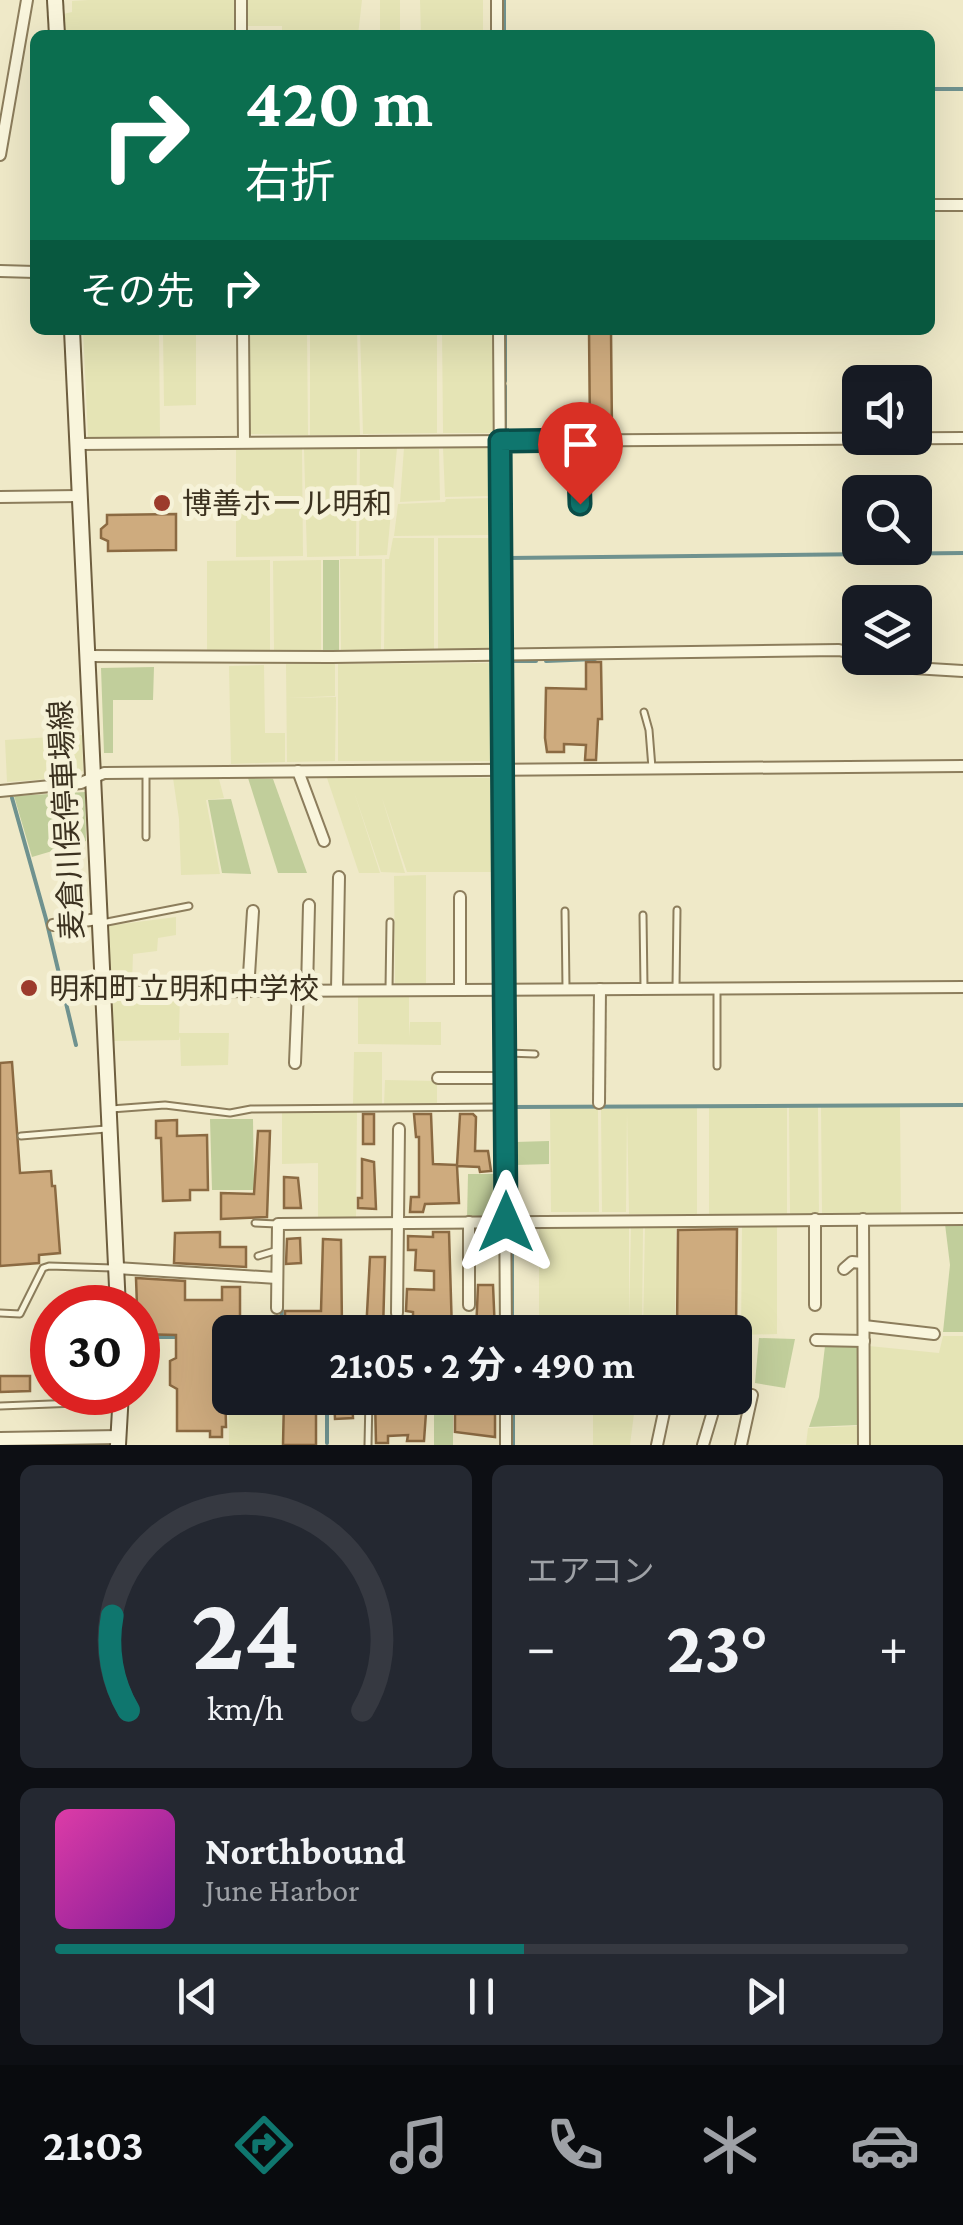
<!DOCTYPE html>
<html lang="ja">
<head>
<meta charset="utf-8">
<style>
  body { margin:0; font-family:"Crimson Pro","Noto Sans JP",serif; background:#242831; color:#f1f3f6; height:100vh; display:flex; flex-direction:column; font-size:38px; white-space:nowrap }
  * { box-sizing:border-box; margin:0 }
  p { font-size:32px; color:#9ea1a6 }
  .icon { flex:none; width:55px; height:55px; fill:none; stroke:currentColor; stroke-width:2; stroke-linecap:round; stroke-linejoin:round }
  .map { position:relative; height:1445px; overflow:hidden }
  .side { display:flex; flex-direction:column; gap:20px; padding:20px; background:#0d0f14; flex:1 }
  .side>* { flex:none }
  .guide { position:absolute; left:30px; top:30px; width:905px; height:305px; border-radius:15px; box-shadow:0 10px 40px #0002; background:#0b6e4f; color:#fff; overflow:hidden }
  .fabs { position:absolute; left:842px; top:365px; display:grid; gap:20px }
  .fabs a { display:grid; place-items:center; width:90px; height:90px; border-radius:15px; background:#171b24; box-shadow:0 10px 40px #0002; font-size:50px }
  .speed { position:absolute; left:30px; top:1285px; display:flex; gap:20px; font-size:50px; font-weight:700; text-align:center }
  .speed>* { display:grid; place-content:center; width:130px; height:130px; border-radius:50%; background:#171b24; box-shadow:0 10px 40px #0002; line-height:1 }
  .speed .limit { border:15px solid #d22; background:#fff; color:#111 }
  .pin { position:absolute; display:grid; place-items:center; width:85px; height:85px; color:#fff; margin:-102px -42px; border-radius:50% 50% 50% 0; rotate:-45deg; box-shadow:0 0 10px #0007 }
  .pin .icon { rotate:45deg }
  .me { position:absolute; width:110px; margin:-55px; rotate:0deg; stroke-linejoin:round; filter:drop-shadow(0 0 8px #0008) }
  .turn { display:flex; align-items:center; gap:35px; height:210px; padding:0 50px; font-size:45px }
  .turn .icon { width:130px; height:130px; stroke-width:2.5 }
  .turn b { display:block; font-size:70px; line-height:85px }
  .then { display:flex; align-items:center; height:95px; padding:0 50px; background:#0003; gap:20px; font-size:38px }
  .big { font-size:75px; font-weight:700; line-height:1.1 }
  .side .tile { flex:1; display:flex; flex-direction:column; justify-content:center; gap:15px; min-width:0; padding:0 35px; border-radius:15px; background:#242831 }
  .side .dial { align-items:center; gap:0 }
  .dial svg { height:260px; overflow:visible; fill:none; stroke:#363941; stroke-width:7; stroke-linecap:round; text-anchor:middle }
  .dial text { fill:#f1f3f6; stroke:none }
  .song { display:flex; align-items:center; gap:30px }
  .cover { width:120px; height:120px; border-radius:15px; background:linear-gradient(135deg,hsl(320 70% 55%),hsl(290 70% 35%)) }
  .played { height:10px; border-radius:5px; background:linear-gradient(90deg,#0f766e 55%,#363941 55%) }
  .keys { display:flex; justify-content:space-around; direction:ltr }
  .heat { display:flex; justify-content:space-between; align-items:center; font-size:55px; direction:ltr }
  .side .tiles { flex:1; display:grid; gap:20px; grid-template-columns:1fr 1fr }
  .tile:last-child { grid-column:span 2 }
  .trip { position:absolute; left:212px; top:1315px; width:540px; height:100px; border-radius:15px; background:#171b24; box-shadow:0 10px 40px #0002; font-weight:700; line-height:100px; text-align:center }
  .tabs { display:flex; height:160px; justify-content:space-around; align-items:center; background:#090b0e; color:#9ea1a6 }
  .tabs .icon { width:70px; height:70px }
  .tabs .on { color:#0f766e }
  .tabs b { font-size:45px; color:#f1f3f6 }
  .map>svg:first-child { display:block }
</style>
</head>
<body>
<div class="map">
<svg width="963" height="1445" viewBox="0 0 963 1445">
  <rect width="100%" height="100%" fill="#efe9c8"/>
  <g fill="#e5e4b5">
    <path d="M88,0H234L235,35H64L63,14L72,12V1Z"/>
    <path d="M246,0H362L358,35H282V26H246Z"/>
    <rect x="380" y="0" width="20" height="35"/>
    <path d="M420,0H483V35H421Z"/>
    <path d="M83,330H159L160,437H88Z"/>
    <path d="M163,330H196V405L164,406Z"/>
    <path d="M249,330H307L308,435L250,434Z"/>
    <path d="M310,330H357L360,435H310Z"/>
    <path d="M360,330H437V433L363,434Z"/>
    <path d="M442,330H492L493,433H443Z"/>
    <path d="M489,446L494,451L492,496L445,497L443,448Z"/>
    <path d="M357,448L356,556L307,557L304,449Z"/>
    <path d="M360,448H397L387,555L359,556Z"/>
    <path d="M404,448L439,449L440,500L400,502Z"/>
    <path d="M302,449L303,556L236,557V450Z"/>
    <path d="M493,498V535L394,536L398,504L445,502L446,499Z"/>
    <path d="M393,538H434V650H384L385,559H389Z"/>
    <path d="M438,538H494L493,650H438Z"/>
    <path d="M340,559H382L381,650H341Z"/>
    <path d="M270,560V650H207V561Z"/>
    <path d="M321,560V650H274L273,561Z"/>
    <path d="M335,663V696L287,698L336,697L335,761L287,762L286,664Z"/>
    <path d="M493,663V761H338V664Z"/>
    <path d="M264,665L265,733H285V762L231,764L229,666Z"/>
    <path d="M82,735L83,771L61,778L7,782L5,740Z"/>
    <path d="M348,777L497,778L498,872H407L382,798L405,873L381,872L354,792L380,873H359L327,778Z"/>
    <path d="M173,778L219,779L224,798L206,800L220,874L181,875L179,819Z"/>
    <path d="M426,875V986L395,985L394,876Z"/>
    <path d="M176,917V935L158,938L157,951L133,954L132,984L110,982L106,926Z"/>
    <path d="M180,996L179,1033H229L228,1065L181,1066L180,1036L179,1040L113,1041L112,1000L116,997Z"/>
    <path d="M358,996H409V1037L410,1022H441V1045L358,1044Z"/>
    <path d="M354,1052H382V1105L353,1104Z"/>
    <path d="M385,1080L437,1081V1106L384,1105Z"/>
    <path d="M787,1105V1214H709V1106Z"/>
    <path d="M789,1106H818L819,1214H790Z"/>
    <path d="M821,1106L900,1107L901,1214H822Z"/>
    <path d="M550,1108L598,1109L599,1212H551Z"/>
    <path d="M697,1108V1215L629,1214L627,1111L626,1212H602L601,1109Z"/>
    <path d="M282,1109H357L356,1218H318V1163L282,1164Z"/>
    <path d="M742,1225L777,1226V1334L741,1335Z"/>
    <path d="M539,1226H629V1325L631,1226H643L642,1332H539Z"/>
    <path d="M645,1226H676L675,1332H643Z"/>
    <path d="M943,1336H963V1445H868L869,1346L939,1353Z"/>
    <path d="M228,1338L230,1398H282V1445H229Z"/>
    <path d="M593,1398H636L630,1445H593Z"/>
    <path d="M858,1426V1444L806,1445L808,1428Z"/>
  </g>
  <g fill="#c1ce9b">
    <rect x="323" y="560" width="16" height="90"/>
    <path d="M154,667L153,700H113V753H104L101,668Z"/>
    <path d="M248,778L273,779L307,873H278Z"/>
    <path d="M85,792L86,841L32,857L14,796Z"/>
    <path d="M231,799L251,873V874L222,873L208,800Z"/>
    <path d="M210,1119H253L254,1190H212Z"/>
    <path d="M549,1141V1164L515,1165V1142Z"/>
    <path d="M468,1174H501L499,1219H467Z"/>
    <path d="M945,1224H963V1332H943L950,1265Z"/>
    <path d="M759,1338L795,1339L785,1388L755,1383Z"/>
    <path d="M825,1346H858V1425L809,1427L819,1397Z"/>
    <path d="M434,1402H464V1412H453V1445H434Z"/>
  </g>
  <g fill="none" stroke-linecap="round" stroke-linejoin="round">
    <g stroke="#6f928f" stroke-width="4">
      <path d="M504,0V35"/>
      <path d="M930,89H963"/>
      <path d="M505,381V330"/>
      <path d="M505,386V430"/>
      <path d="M506,446L507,549"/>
      <path d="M507,558L963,553"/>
      <path d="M507,567V647"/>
      <path d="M507,660L508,759"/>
      <path d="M511,661H536"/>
      <path d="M546,661L595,659"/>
      <path d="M866,664L879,667"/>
      <path d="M509,778L510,982"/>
      <path d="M12,798L46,919L76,1045"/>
      <path d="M511,997V1049"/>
      <path d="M511,1057V1107L963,1105"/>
      <path d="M511,1116L512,1214"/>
      <path d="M512,1229V1332"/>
      <path d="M281,1332L282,1305"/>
      <path d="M138,1337H178"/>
      <path d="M327,1443V1398"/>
      <path d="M513,1445V1405"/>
    </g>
  </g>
  <g fill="#ceab7e" stroke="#8b6a42" stroke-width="2.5">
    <path d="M589,330H611L612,432H590Z"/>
    <path d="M176,514V550L108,551V541L101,538V529L107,524V515Z"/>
    <path d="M586,662H601L602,719H598L596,760H585L586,745L564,744V752H547L545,738L546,688L586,689Z"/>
    <path d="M12,1062L20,1173L51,1171L52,1186H55L60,1253L39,1255V1263L0,1266V1063Z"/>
    <rect x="363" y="1114" width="11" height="30"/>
    <path d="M414,1114H431L433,1164L457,1165L460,1114H473L476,1117L475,1151H488L491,1171L480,1172L479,1167L457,1166L459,1203L425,1204L423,1212H410L411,1197H419V1137H416Z"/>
    <path d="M177,1120V1136L207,1135L208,1190H190V1200L163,1201L161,1138H156V1121Z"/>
    <path d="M258,1131H270L267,1217L221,1219V1193L254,1194Z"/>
    <path d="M362,1159L374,1162L376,1209L358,1208V1198H362Z"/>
    <path d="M284,1177L298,1178L301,1208H284Z"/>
    <path d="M737,1229L736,1332H677L678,1230Z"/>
    <path d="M220,1232V1247H246V1267L174,1263L175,1233Z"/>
    <path d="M433,1232H449L452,1332H425V1324H413V1312L406,1311L407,1289L434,1290V1271L415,1270L416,1250H408V1236L433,1237Z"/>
    <path d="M300,1238L301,1263L286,1264L287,1239Z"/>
    <path d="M323,1239L341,1240L342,1329L304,1328V1332H285V1311H321Z"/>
    <path d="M370,1257H385L383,1332H366Z"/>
    <path d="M136,1278L185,1281V1300H222V1287H240V1318L261,1319L260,1332H230V1336H224L226,1427H222V1437H210V1431H177V1389L170,1385V1361L176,1358V1335L138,1334Z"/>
    <path d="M478,1285H493L495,1332H476Z"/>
    <path d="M0,1376H30V1391L0,1392Z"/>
    <path d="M284,1398H316V1445H283Z"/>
    <path d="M334,1398H352L353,1418L335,1419Z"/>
    <path d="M375,1398H388V1404H410V1398H427L424,1441H407L408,1435L388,1436V1443H376Z"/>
    <path d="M455,1414H495V1437L455,1432Z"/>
  </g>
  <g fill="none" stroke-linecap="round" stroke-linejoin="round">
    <defs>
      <g id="service">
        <path d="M578,442L581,504"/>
        <path d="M644,712L649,730L652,768"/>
        <path d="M146,837V775"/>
        <path d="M565,911L566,988"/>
        <path d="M643,915L644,987"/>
        <path d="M102,923L189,906"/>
        <path d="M676,987L677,910"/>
        <path d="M389,989L390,922"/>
        <path d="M505,1053L535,1054"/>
        <path d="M717,1066V989"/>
        <path d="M111,1109L165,1105L230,1113L251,1109L504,1107"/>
        <path d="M21,1136L106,1129"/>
        <path d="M255,1223L277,1224"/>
        <path d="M258,1256L278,1250"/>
        <path d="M0,1313L20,1314L43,1268L49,1266L113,1268"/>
        <path d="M0,1406L77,1403L98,1392"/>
        <path d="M368,1445L369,1398"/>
      </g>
      <g id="minor">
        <path d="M241,0V35"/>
        <path d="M497,0V35"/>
        <path d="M0,155L27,0"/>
        <path d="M930,205H963"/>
        <path d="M0,271L35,272"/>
        <path d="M243,330L244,441"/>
        <path d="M499,330L506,1332"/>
        <path d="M78,444L963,438"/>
        <path d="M0,497L79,496"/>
        <path d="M87,656L332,657L839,650L860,655"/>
        <path d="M870,658L913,668L963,671"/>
        <path d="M298,771L324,841"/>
        <path d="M0,791L81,783L104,773L963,766"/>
        <path d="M460,897V989"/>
        <path d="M53,925L98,919"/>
        <path d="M307,990L309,905"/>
        <path d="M337,990L339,877"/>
        <path d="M248,991L253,911"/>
        <path d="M102,992L963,987"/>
        <path d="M295,1063L298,990"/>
        <path d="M438,1078H505"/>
        <path d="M599,1103L600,989"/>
        <path d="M815,1219V1305"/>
        <path d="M863,1219L864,1445"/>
        <path d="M469,1222V1305"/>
        <path d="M116,1268L277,1278"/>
        <path d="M844,1269L852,1262L863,1263"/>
        <path d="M277,1308L278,1224L963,1219"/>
        <path d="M397,1313L399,1129"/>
        <path d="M864,1326L934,1334"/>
        <path d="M816,1340L864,1341"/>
        <path d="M506,1398V1445"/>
        <path d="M657,1445L667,1398"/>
        <path d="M703,1445L717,1398"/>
        <path d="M741,1445L752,1395"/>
      </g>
      <path id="tertiary" d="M0,1439L119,1437"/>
      <g id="secondary">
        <path d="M55,0L57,35"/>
        <path d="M72,330L118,1308"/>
        <path d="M118,1445L121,1392"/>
      </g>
    </defs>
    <use href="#service" stroke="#8c7d5c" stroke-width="9"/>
    <use href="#minor" stroke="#8c7d5c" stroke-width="14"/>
    <use href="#tertiary" stroke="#8c7d5c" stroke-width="16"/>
    <use href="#secondary" stroke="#6e5e3f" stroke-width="18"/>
    <use href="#service" stroke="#f9f5dc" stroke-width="5"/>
    <use href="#minor" stroke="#f9f5dc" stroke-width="10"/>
    <use href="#tertiary" stroke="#f9f5dc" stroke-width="12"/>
    <use href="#secondary" stroke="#f9f5dc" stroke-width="14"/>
  </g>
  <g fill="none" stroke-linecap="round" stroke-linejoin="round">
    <defs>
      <path id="route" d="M506,1222L500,441L578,440L580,504"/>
    </defs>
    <use href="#route" stroke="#0a4d48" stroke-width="25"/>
    <use href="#route" stroke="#0f766e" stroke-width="18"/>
  </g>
  <g fill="#9c3b2c" stroke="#f6f2d8" stroke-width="4">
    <circle cx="162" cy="503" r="10"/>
    <circle cx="29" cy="988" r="10"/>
  </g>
  <g text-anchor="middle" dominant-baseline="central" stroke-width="10" stroke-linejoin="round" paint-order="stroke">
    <g font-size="30" fill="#3c3220" stroke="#f6f2d8" text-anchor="start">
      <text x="182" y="503">博善ホール明和</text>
      <text x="49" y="988">明和町立明和中学校</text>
    </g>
    <g font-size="30" fill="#3c3220" stroke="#f6f2d8">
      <text transform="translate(66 820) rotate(-93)">麦倉川俣停車場線</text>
    </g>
  </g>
</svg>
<div class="fabs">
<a><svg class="icon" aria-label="sound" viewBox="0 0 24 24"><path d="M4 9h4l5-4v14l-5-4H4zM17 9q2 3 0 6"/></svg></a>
<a><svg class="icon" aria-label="search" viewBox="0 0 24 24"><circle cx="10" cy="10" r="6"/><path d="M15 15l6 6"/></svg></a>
<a><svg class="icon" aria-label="layers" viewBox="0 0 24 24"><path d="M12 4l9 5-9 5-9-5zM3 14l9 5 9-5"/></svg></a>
</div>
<div class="speed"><div class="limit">30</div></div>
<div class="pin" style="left:580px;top:504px;background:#d93025"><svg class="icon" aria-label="arrive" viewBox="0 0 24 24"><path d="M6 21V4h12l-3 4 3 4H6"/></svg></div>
<svg class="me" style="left:506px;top:1222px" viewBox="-20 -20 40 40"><path d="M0-17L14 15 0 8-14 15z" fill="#0f766e" stroke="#fff" stroke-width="4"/></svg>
<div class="trip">21:05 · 2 分 · 490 m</div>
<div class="guide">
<div class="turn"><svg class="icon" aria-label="right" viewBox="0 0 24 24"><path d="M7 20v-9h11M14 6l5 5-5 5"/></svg><div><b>420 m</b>右折</div></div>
<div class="then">その先<svg class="icon" aria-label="right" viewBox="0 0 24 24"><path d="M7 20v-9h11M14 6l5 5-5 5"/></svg></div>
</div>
</div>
<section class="side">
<div class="tiles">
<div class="tile dial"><svg viewBox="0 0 100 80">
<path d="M14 69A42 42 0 1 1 86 69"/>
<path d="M14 69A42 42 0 0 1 9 40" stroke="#0f766e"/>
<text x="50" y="56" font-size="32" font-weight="700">24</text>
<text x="50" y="72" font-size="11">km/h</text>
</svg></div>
<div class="tile"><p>エアコン</p>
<div class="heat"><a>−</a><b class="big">23°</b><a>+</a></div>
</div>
<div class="tile">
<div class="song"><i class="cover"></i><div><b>Northbound</b><p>June Harbor</p></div></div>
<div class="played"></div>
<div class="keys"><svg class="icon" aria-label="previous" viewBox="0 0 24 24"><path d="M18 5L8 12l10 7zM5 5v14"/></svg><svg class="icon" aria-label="pause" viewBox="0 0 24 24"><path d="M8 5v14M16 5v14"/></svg><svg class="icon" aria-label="next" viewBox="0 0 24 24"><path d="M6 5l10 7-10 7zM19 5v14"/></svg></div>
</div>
</div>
</section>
<nav class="tabs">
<b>21:03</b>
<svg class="icon on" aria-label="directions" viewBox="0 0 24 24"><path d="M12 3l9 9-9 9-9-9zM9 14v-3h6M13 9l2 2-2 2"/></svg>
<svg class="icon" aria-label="music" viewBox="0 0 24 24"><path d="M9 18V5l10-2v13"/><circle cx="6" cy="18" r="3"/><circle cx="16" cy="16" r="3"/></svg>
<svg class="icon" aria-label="phone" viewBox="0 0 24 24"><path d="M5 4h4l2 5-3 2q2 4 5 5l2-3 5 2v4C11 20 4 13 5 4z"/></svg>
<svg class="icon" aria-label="climate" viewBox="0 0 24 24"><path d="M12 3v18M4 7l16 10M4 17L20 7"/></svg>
<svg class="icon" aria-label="car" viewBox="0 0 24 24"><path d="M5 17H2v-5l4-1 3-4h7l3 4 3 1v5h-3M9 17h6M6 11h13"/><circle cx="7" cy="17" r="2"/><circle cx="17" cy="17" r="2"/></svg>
</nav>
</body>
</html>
